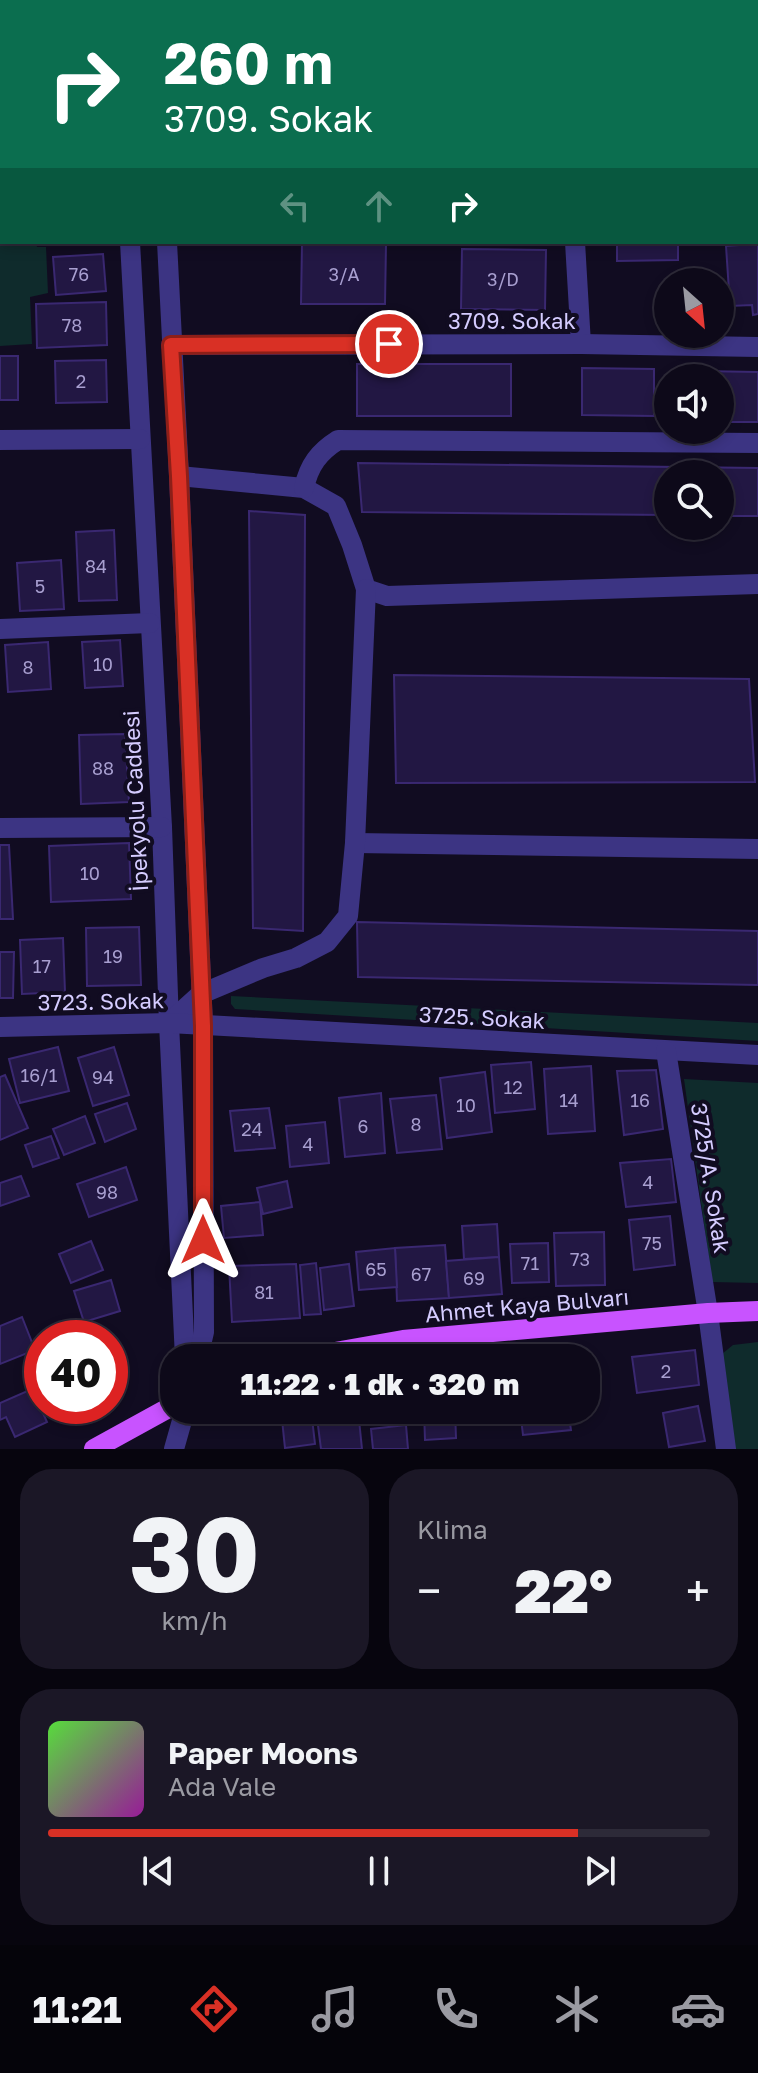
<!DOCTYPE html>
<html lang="tr">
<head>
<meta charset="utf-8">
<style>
  body { margin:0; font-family:"Golos Text",sans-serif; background:#1b1726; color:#f1f3f6; height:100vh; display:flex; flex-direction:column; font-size:30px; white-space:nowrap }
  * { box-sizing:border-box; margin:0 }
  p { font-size:26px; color:#9a9aa2 }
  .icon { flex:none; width:44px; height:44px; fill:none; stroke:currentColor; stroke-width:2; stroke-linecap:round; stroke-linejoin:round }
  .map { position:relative; height:1449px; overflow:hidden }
  .sheet { display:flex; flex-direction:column; gap:20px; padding:20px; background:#07050e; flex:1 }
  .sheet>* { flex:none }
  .banner { position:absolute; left:0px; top:0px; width:758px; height:244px; box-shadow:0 4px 12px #0003,0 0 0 2px #2d2a38; background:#0b6e4f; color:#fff; overflow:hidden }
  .needle { width:52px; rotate:153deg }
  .controls { position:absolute; left:654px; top:268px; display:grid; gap:16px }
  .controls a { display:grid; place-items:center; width:80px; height:80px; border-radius:50%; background:#0d0919; box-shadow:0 4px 12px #0003,0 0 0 2px #2d2a38; font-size:40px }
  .speed { position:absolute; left:24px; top:1320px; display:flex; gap:16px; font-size:40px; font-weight:700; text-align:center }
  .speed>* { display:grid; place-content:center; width:104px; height:104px; border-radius:50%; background:#0d0919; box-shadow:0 4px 12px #0003,0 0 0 2px #2d2a38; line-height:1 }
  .speed .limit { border:12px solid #d22; background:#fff; color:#111 }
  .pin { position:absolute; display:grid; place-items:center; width:68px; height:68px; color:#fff; margin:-34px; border:4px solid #fff; border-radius:50%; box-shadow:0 2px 8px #0007 }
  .me { position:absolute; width:88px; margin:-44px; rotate:0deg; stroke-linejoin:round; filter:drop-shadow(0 0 6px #0008) }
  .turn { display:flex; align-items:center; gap:28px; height:168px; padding:0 32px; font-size:36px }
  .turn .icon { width:104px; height:104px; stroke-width:2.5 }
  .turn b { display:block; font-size:56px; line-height:68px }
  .lanes { display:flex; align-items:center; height:76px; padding:0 32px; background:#0003; justify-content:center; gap:40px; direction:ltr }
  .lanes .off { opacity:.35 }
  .big { font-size:60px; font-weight:800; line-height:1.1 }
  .sheet .widget { flex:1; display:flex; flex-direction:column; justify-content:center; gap:12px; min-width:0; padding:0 28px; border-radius:32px; background:#1b1726 }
  .sheet .dial { align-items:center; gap:0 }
  .dial b { font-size:104px; line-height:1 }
  .song { display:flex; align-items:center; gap:24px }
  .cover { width:96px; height:96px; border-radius:12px; background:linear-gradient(135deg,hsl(110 70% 55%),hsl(300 70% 35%)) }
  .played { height:8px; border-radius:4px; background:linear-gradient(90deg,#d93025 80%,#2d2a38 80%) }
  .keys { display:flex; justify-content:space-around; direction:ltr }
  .heat { display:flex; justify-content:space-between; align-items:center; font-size:44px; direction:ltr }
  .sheet .tiles { flex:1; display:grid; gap:20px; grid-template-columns:1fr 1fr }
  .widget:last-child { grid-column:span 2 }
  .trip { position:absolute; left:160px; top:1344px; width:440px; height:80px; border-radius:32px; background:#0d0919; box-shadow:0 4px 12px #0003,0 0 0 2px #2d2a38; font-weight:800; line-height:80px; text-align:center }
  .menu { display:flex; height:128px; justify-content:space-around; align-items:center; background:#05040a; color:#9a9aa2 }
  .menu .icon { width:56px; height:56px }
  .menu .selected { color:#d93025 }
  .menu b { font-size:36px; color:#f1f3f6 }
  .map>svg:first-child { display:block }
</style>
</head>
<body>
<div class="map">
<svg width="758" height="1449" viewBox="0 0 758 1449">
  <rect width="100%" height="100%" fill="#110c21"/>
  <g fill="#0f2b2c">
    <path d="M4,242H36L37,247H46L48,293L30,297L32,344L0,346V245L4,244Z"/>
    <path d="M231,996L758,1023V1041L235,1009L231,1004Z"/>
    <path d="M684,1079L758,1083V1283L712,1282Z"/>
    <path d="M758,1342V1449H734L722,1354L733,1345Z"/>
  </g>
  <g fill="#221743" stroke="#3a2871" stroke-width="2">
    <path d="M756,238H758V314L753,315L752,305L730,306L726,246L752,244V242H756Z"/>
    <path d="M617,242H678V260L617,261Z"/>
    <path d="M302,244H386L385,304H301Z"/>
    <path d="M462,249L546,250L545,310L461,309Z"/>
    <path d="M103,254L106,291L56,295L53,257Z"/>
    <path d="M106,302L107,345L37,348L36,304Z"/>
    <rect x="0" y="356" width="18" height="44"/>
    <path d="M106,360L107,402L56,403L55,361Z"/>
    <rect x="357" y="364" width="154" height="52"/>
    <path d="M582,368L654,369V416L582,415Z"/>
    <path d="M700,371L758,372V422H720V378H700Z"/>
    <path d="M358,463L758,468V516H720V474H668V515L362,512Z"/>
    <path d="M249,511L305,515L303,931L253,928Z"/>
    <path d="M114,530L117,600L79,601L76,532Z"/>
    <path d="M61,560L64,609L20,611L17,563Z"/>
    <path d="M120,640L123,686L85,688L82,642Z"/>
    <path d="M48,642L51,689L8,692L5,645Z"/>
    <path d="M394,675L749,679L755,782L396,783Z"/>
    <path d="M125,734L129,802L81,804L79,735Z"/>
    <path d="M129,843L131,899L51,902L49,846Z"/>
    <path d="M0,845H9L13,919H0Z"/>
    <path d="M357,922L758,931V985L358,977Z"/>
    <path d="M139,927L141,985L87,986L86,928Z"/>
    <path d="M63,938L65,992L22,994L20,940Z"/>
    <path d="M0,952H14L13,998H0Z"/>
    <path d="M58,1047L69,1091L20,1103L9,1059Z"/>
    <path d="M114,1047L129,1095L93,1106L78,1058Z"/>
    <path d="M531,1062L535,1109L495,1113L491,1065Z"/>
    <path d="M591,1066L595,1131L548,1134L544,1069Z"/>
    <path d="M656,1070L663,1129L624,1135L617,1071Z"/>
    <path d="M485,1072L492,1132L447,1138L440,1078Z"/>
    <path d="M5,1075L28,1128L0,1140V1077Z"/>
    <path d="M381,1093L385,1153L345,1157L339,1098Z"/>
    <path d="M436,1095L442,1149L397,1153L390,1099Z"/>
    <path d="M127,1103L136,1129L105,1142L95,1114Z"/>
    <path d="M269,1108L275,1148L235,1151L230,1111Z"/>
    <path d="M85,1116L95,1143L64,1155L53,1129Z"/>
    <path d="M325,1122L329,1163L290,1167L286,1126Z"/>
    <path d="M51,1136L59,1158L33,1167L25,1145Z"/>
    <path d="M671,1159L676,1202L626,1207L620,1163Z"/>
    <path d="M126,1167L137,1200L89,1217L77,1184Z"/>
    <path d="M21,1176L29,1196L0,1206V1183Z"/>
    <path d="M287,1181L292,1207L263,1214L257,1188Z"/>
    <path d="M260,1202L263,1235L224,1238L221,1206Z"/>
    <path d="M670,1216L675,1265L634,1270L629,1220Z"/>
    <path d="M497,1224L499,1257L464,1259L462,1226Z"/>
    <path d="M604,1232L605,1285L556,1286L554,1233Z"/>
    <path d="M91,1241L103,1270L71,1283L59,1254Z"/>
    <path d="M548,1243L549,1282L512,1283L510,1244Z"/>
    <path d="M445,1245L449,1298L397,1301L395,1248Z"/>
    <path d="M395,1248L397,1287L359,1290L356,1252Z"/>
    <path d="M499,1257L502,1294L449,1298L446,1261Z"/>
    <path d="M316,1263L321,1314L304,1315L300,1265Z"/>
    <path d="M296,1264L300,1318L232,1322L229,1266Z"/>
    <path d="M349,1264L354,1306L324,1310L320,1268Z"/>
    <path d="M111,1280L120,1311L84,1322L74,1291Z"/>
    <path d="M22,1317L35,1350L0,1364V1326Z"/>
    <path d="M110,1342L124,1386L110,1393Z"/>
    <path d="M695,1350L699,1385L637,1393L632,1357Z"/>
    <path d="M32,1389L47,1422L15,1437L6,1417L0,1420V1403Z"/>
    <path d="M698,1406L705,1441L669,1447L663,1413Z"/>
    <path d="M281,1410H311L315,1444L285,1448Z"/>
    <path d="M316,1410H358L362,1449H321Z"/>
    <path d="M424,1410H455L456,1438L425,1440Z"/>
    <path d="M520,1410H568L571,1430L523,1435Z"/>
    <path d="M406,1425L408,1449H373L371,1429Z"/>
  </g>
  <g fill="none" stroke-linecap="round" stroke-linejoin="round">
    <g stroke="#3c3483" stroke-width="20">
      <path d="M119,0V2"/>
      <path d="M158,0V2"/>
      <path d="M570,2V0"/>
      <path d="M756,115H758"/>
      <path d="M0,119H2"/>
      <path d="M130,242L162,827L169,1023L185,1358"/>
      <path d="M167,242L179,476L203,1026L204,1332L198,1358"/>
      <path d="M575,242L581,344"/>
      <path d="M171,345L581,344L758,347"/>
      <path d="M0,440L140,439"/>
      <path d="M179,476L304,488L336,506L352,545L366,589L387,596L758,584"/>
      <path d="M304,488C309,465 319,452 338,440L758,443"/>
      <path d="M0,629L150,623"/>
      <path d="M0,828L162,827"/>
      <path d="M355,843L758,849"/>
      <path d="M169,1023L201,994L263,968L296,958L327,942L348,916L355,843L366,589"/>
      <path d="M0,1027L169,1023L758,1055"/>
      <path d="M666,1051L708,1313L726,1449"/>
      <path d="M174,1449L185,1410"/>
    </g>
    <g stroke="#c853ff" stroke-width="20">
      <path d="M301,1358L403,1340L708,1313L758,1311"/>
      <path d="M94,1449L174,1405"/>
    </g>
  </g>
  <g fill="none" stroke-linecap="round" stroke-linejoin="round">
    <defs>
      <path id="route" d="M203,1240V1026L179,476L171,345L389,344"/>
    </defs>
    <use href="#route" stroke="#8d1f18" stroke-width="20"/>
    <use href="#route" stroke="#d93025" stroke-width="14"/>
  </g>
  <g text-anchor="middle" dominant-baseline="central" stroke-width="8" stroke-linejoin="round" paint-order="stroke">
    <g font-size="18" fill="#a89fd0">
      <text x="79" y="274">76</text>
      <text x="344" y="274">3/A</text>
      <text x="503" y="279">3/D</text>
      <text x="72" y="325">78</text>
      <text x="81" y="381">2</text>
      <text x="96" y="566">84</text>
      <text x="40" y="586">5</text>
      <text x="103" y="664">10</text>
      <text x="28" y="667">8</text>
      <text x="103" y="768">88</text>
      <text x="90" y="873">10</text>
      <text x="113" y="956">19</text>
      <text x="42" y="966">17</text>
      <text x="39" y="1075">16/1</text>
      <text x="103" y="1077">94</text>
      <text x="513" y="1087">12</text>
      <text x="569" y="1100">14</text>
      <text x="640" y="1100">16</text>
      <text x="466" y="1105">10</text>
      <text x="416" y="1124">8</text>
      <text x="363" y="1126">6</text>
      <text x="252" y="1129">24</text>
      <text x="308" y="1144">4</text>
      <text x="648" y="1182">4</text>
      <text x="107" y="1192">98</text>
      <text x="652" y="1243">75</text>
      <text x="580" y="1259">73</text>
      <text x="530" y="1263">71</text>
      <text x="376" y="1269">65</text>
      <text x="421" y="1274">67</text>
      <text x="474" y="1278">69</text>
      <text x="264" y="1292">81</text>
      <text x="666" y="1371">2</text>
    </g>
    <g font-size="22" fill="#d5ccff" stroke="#110c21">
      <text x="512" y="320">3709. Sokak</text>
      <text transform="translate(135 801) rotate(-93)">İpekyolu Caddesi</text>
      <text transform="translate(101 1001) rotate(-1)">3723. Sokak</text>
      <text transform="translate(482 1017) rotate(3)">3725. Sokak</text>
      <text transform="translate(711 1178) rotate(81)">3725/A. Sokak</text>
      <text transform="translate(527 1305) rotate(-5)">Ahmet Kaya Bulvarı</text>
    </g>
  </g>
</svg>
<div class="controls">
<a><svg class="needle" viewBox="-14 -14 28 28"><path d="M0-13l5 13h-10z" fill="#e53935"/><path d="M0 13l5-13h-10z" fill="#9a9aa2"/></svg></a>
<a><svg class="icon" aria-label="sound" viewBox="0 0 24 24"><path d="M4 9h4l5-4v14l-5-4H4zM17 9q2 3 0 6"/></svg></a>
<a><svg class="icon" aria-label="search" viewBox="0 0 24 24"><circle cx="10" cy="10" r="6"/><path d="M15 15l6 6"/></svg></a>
</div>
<div class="speed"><div class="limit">40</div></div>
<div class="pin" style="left:389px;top:344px;background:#d93025"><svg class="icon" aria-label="arrive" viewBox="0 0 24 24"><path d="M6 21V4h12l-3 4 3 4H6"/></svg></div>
<svg class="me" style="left:203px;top:1240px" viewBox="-20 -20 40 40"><path d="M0-17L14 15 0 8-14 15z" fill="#d93025" stroke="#fff" stroke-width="4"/></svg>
<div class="trip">11:22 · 1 dk · 320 m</div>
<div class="banner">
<div class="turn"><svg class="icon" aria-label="right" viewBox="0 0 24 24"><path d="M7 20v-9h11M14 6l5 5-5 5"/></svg><div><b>260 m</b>3709. Sokak</div></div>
<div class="lanes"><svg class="icon off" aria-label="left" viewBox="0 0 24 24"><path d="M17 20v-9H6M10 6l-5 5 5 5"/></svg><svg class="icon off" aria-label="ahead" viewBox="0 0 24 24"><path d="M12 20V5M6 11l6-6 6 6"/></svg><svg class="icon" aria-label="right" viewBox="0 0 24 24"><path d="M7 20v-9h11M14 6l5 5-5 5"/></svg></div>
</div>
</div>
<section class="sheet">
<div class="tiles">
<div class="widget dial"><b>30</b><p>km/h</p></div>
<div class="widget"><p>Klima</p>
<div class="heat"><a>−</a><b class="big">22°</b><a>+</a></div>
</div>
<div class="widget">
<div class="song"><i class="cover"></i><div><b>Paper Moons</b><p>Ada Vale</p></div></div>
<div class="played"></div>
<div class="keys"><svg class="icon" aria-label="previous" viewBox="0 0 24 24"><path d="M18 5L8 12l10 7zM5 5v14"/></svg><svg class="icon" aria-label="pause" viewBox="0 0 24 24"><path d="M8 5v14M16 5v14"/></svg><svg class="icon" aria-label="next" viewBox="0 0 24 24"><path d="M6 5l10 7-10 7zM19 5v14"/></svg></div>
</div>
</div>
</section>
<nav class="menu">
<b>11:21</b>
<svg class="icon selected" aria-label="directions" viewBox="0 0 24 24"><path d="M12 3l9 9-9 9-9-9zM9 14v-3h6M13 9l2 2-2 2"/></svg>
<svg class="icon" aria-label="music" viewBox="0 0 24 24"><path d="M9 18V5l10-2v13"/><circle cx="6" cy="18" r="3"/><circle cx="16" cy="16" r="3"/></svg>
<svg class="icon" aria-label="phone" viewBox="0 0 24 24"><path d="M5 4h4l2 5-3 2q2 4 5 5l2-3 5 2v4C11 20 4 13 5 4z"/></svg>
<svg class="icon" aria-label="climate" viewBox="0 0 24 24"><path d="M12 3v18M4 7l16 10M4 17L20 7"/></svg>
<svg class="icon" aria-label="car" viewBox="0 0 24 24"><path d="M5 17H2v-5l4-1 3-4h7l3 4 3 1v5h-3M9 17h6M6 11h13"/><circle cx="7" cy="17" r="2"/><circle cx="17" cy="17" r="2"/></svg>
</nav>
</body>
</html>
